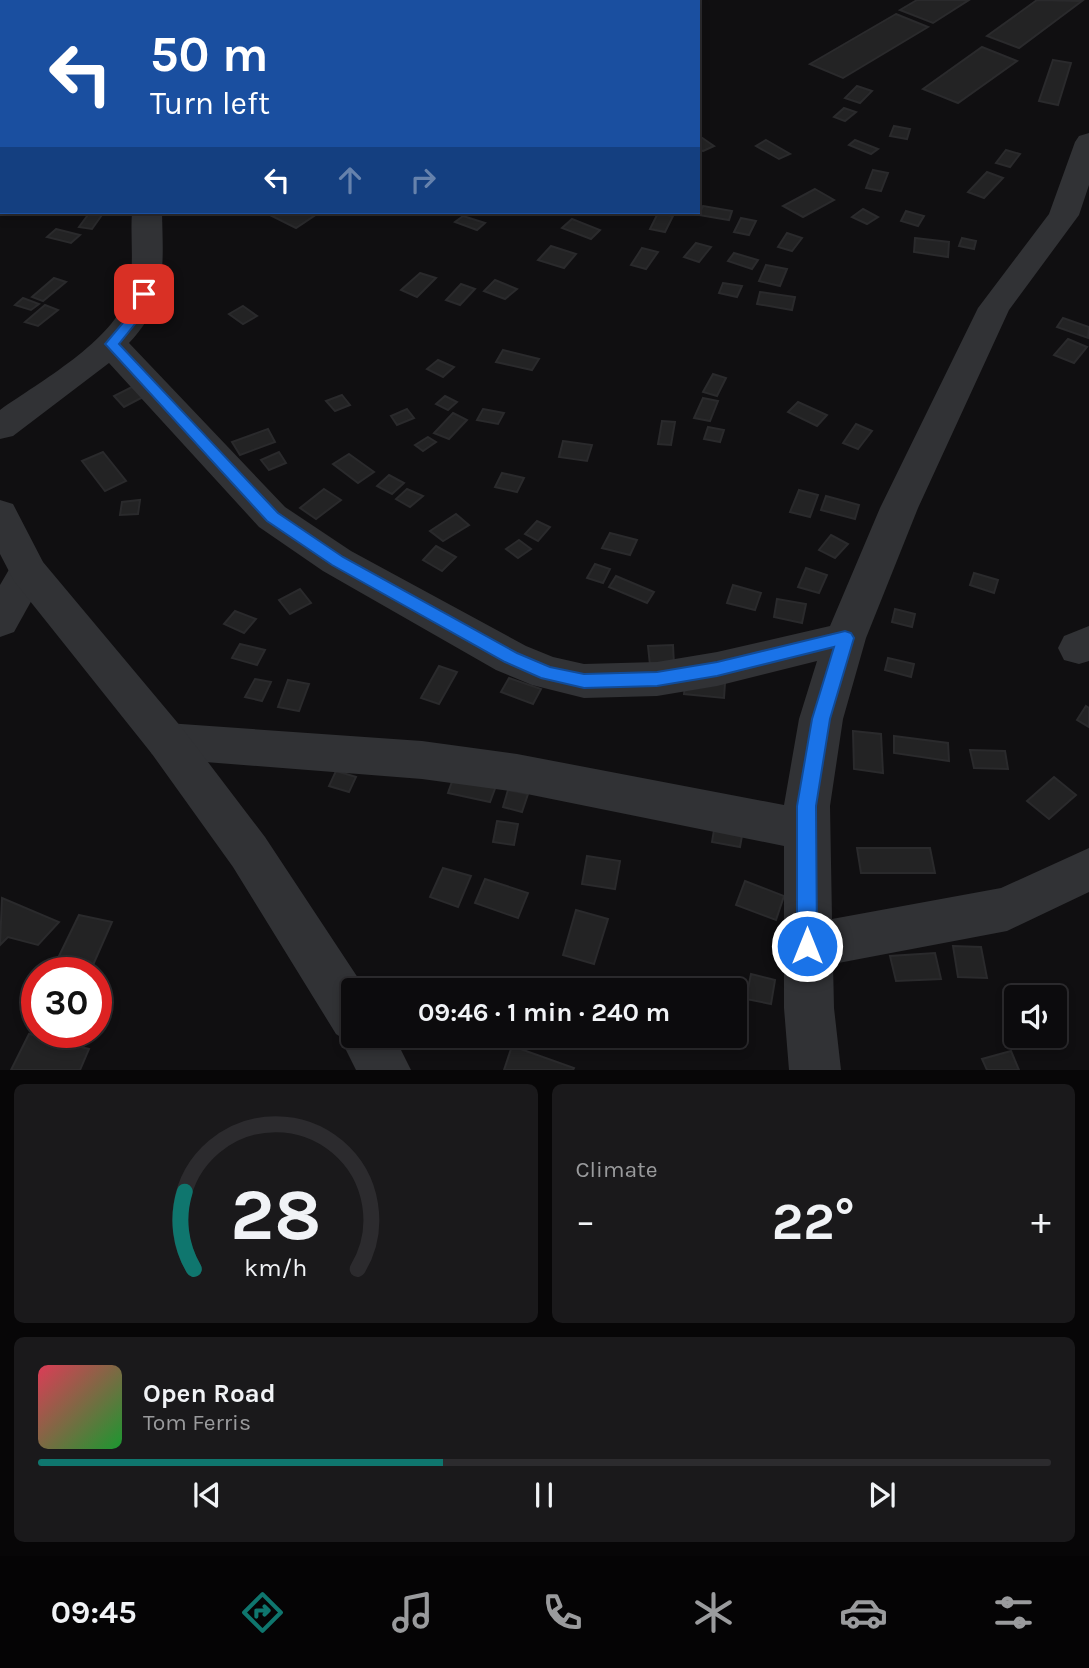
<!DOCTYPE html>
<html lang="en">
<head>
<meta charset="utf-8">
<style>
  body { margin:0; font-family:Karla,sans-serif; background:#1a191b; color:#f1f3f6; height:100vh; display:flex; flex-direction:column; font-size:26px; white-space:nowrap }
  * { box-sizing:border-box; margin:0 }
  p { font-size:23px; color:#9a9b9d }
  .icon { flex:none; width:38px; height:38px; fill:none; stroke:currentColor; stroke-width:2; stroke-linecap:round; stroke-linejoin:round }
  .map { position:relative; height:1070px; overflow:hidden }
  .details { display:flex; flex-direction:column; gap:14px; padding:14px; background:#070607; flex:1 }
  .details>* { flex:none }
  .guide { position:absolute; left:0px; top:0px; width:700px; height:214px; box-shadow:0 4px 10px #0003,0 0 0 2px #2c2b2e; background:#1a4fa0; color:#fff; overflow:hidden }
  .buttons { position:absolute; left:1004px; top:985px; display:grid; gap:14px }
  .buttons a { display:grid; place-items:center; width:63px; height:63px; border-radius:7px; background:#0c0b0d; box-shadow:0 4px 10px #0003,0 0 0 2px #2c2b2e; font-size:35px }
  .speed { position:absolute; left:21px; top:957px; display:flex; gap:14px; font-size:35px; font-weight:700; text-align:center }
  .speed>* { display:grid; place-content:center; width:91px; height:91px; border-radius:50%; background:#0c0b0d; box-shadow:0 4px 10px #0003,0 0 0 2px #2c2b2e; line-height:1 }
  .speed .limit { border:10px solid #d22; background:#fff; color:#111 }
  .pin { position:absolute; display:grid; place-items:center; width:60px; height:60px; color:#fff; margin:-30px; border-radius:14px; box-shadow:0 4px 10px #0006 }
  .me { position:absolute; width:77px; margin:-38px; rotate:0deg; stroke-linejoin:round; filter:drop-shadow(0 0 5px #0008) }
  .turn { display:flex; align-items:center; gap:24px; height:147px; padding:0 35px; font-size:32px }
  .turn .icon { width:91px; height:91px; stroke-width:2.5 }
  .turn b { display:block; font-size:49px; line-height:60px }
  .lanes { display:flex; align-items:center; height:66px; padding:0 35px; background:#0003; justify-content:center; gap:35px; direction:ltr }
  .lanes .off { opacity:.35 }
  .big { font-size:52px; font-weight:700; line-height:1.1 }
  .details .card { flex:1; display:flex; flex-direction:column; justify-content:center; gap:10px; min-width:0; padding:0 24px; border-radius:10px; background:#1a191b }
  .details .dial { align-items:center; gap:0 }
  .dial svg { height:182px; overflow:visible; fill:none; stroke:#2c2b2e; stroke-width:7; stroke-linecap:round; text-anchor:middle }
  .dial text { fill:#f1f3f6; stroke:none }
  .song { display:flex; align-items:center; gap:21px }
  .cover { width:84px; height:84px; border-radius:10px; background:linear-gradient(135deg,hsl(350 70% 55%),hsl(130 70% 35%)) }
  .played { height:7px; border-radius:4px; background:linear-gradient(90deg,#0f766e 40%,#2c2b2e 40%) }
  .keys { display:flex; justify-content:space-around; direction:ltr }
  .heat { display:flex; justify-content:space-between; align-items:center; font-size:38px; direction:ltr }
  .details .tiles { flex:1; display:grid; gap:14px; grid-template-columns:1fr 1fr }
  .card:last-child { grid-column:span 2 }
  .trip { position:absolute; left:341px; top:978px; width:406px; height:70px; border-radius:7px; background:#0c0b0d; box-shadow:0 4px 10px #0003,0 0 0 2px #2c2b2e; font-weight:700; line-height:70px; text-align:center }
  .tabs { display:flex; height:112px; justify-content:space-around; align-items:center; background:#050405; color:#9a9b9d }
  .tabs .icon { width:49px; height:49px }
  .tabs .active { color:#0f766e }
  .tabs b { font-size:32px; color:#f1f3f6 }
  .map>svg:first-child { display:block }
</style>
</head>
<body>
<div class="map">
<svg width="1089" height="1070" viewBox="0 0 1089 1070">
  <rect width="100%" height="100%" fill="#100f11"/>
  <g fill="#232324" stroke="#2a2a2c" stroke-width="2">
    <path d="M917,0H969L933,23L900,10Z"/>
    <path d="M1037,0L1082,1L1019,48L987,36Z"/>
    <path d="M896,14L928,27L843,78L810,64Z"/>
    <path d="M982,47L1017,61L958,103L923,89Z"/>
    <path d="M1053,60L1071,63L1058,105L1039,101Z"/>
    <path d="M857,86L872,91L860,103L845,98Z"/>
    <path d="M844,108L856,112L845,121L834,117Z"/>
    <path d="M894,126L910,129L907,139L890,136Z"/>
    <path d="M698,135L714,146L703,151L698,148Z"/>
    <path d="M766,140L790,154L779,159L756,146Z"/>
    <path d="M855,140L878,149L871,154L849,145Z"/>
    <path d="M1006,150L1020,154L1010,167L996,163Z"/>
    <path d="M873,170L888,173L881,191L866,188Z"/>
    <path d="M987,172L1003,178L984,198L968,192Z"/>
    <path d="M815,189L834,200L803,217L783,206Z"/>
    <path d="M703,206L732,211L729,220L699,215Z"/>
    <path d="M863,209L878,217L867,224L852,217Z"/>
    <path d="M906,211L924,216L918,226L901,221Z"/>
    <path d="M90,212H104L92,229L79,227Z"/>
    <path d="M264,212H320L296,228Z"/>
    <path d="M658,213L673,216L665,232L650,229Z"/>
    <path d="M463,216L485,223L477,230L455,222Z"/>
    <path d="M741,218L756,221L749,235L734,232Z"/>
    <path d="M572,219L600,230L591,239L562,228Z"/>
    <path d="M56,229L80,235L71,243L47,237Z"/>
    <path d="M787,233L802,238L792,251L778,247Z"/>
    <path d="M915,238L949,242L948,257L914,252Z"/>
    <path d="M962,238L976,241L974,249L959,246Z"/>
    <path d="M696,243L711,247L699,262L684,257Z"/>
    <path d="M551,246L576,254L564,268L538,260Z"/>
    <path d="M642,248L658,252L646,269L631,265Z"/>
    <path d="M734,253L758,260L752,269L728,261Z"/>
    <path d="M766,265L787,269L780,286L759,281Z"/>
    <path d="M420,273L436,278L417,297L401,290Z"/>
    <path d="M54,278L66,282L43,301L32,297Z"/>
    <path d="M495,280L517,289L505,299L484,291Z"/>
    <path d="M723,283L742,286L737,297L719,293Z"/>
    <path d="M461,284L475,289L460,305L446,300Z"/>
    <path d="M760,292L795,297L792,310L757,304Z"/>
    <path d="M23,298L39,304L31,310L15,305Z"/>
    <path d="M45,305L58,310L38,326L25,322Z"/>
    <path d="M243,306L257,316L243,324L229,314Z"/>
    <path d="M1063,318L1089,327L1088,338L1057,327Z"/>
    <path d="M1068,339L1087,347L1074,363L1054,355Z"/>
    <path d="M503,350L539,359L532,370L496,362Z"/>
    <path d="M438,360L454,367L443,377L427,369Z"/>
    <path d="M713,374L726,378L717,396L703,392Z"/>
    <path d="M134,386L145,396L124,407L114,396Z"/>
    <path d="M342,395L350,405L335,411L326,401Z"/>
    <path d="M445,396L457,402L448,410L436,404Z"/>
    <path d="M703,398L718,401L710,421L694,418Z"/>
    <path d="M798,402L827,415L817,426L788,412Z"/>
    <path d="M407,409L414,418L397,425L391,416Z"/>
    <path d="M483,409L504,413L498,424L477,420Z"/>
    <path d="M453,413L467,420L449,439L434,433Z"/>
    <path d="M662,421L675,422L671,445L658,444Z"/>
    <path d="M856,424L872,431L858,449L843,443Z"/>
    <path d="M708,427L724,430L720,442L704,439Z"/>
    <path d="M268,429L275,442L240,455L232,442Z"/>
    <path d="M428,437L436,442L423,451L415,445Z"/>
    <path d="M563,441L592,445L587,461L559,457Z"/>
    <path d="M103,452L126,481L105,491L82,461Z"/>
    <path d="M279,452L286,463L269,470L261,460Z"/>
    <path d="M349,454L374,472L358,483L333,464Z"/>
    <path d="M502,473L524,478L517,492L495,487Z"/>
    <path d="M389,475L404,483L392,494L377,486Z"/>
    <path d="M324,489L341,500L316,519L300,508Z"/>
    <path d="M407,489L423,496L410,507L396,499Z"/>
    <path d="M799,490L818,495L810,517L790,512Z"/>
    <path d="M826,496L859,505L855,519L821,510Z"/>
    <path d="M140,500L138,514L120,515L122,502Z"/>
    <path d="M456,514L469,525L443,541L430,531Z"/>
    <path d="M537,521L550,527L538,541L525,534Z"/>
    <path d="M610,533L637,540L630,555L602,548Z"/>
    <path d="M831,535L848,544L835,558L819,550Z"/>
    <path d="M519,540L531,549L518,558L506,549Z"/>
    <path d="M436,546L456,557L442,571L423,560Z"/>
    <path d="M595,564L610,569L603,583L587,578Z"/>
    <path d="M806,568L827,575L819,593L798,587Z"/>
    <path d="M974,573L998,580L994,593L970,585Z"/>
    <path d="M616,576L654,592L647,603L609,587Z"/>
    <path d="M733,585L761,593L755,610L727,603Z"/>
    <path d="M300,589L311,603L290,614L279,600Z"/>
    <path d="M777,599L806,604L802,623L774,617Z"/>
    <path d="M895,609L915,614L912,627L892,622Z"/>
    <path d="M235,611L256,619L244,633L224,624Z"/>
    <path d="M240,644L265,650L257,665L232,658Z"/>
    <path d="M673,645L674,665H650L648,646Z"/>
    <path d="M888,658L914,664L911,677L885,670Z"/>
    <path d="M439,666L457,672L439,704L421,698Z"/>
    <path d="M509,678L541,689L533,704L501,692Z"/>
    <path d="M686,678L725,683L724,698L684,694Z"/>
    <path d="M255,679L271,682L262,701L245,697Z"/>
    <path d="M288,680L309,684L299,711L278,707Z"/>
    <path d="M1086,706L1089,708V727L1077,720Z"/>
    <path d="M853,731L881,734L883,773L854,769Z"/>
    <path d="M894,736L948,743L949,761L894,753Z"/>
    <path d="M970,750L1005,751L1008,769L974,768Z"/>
    <path d="M336,771L356,777L349,792L329,786Z"/>
    <path d="M454,776L496,786L490,802L448,793Z"/>
    <path d="M1054,777L1076,795L1049,819L1027,801Z"/>
    <path d="M508,790L528,794L522,812L503,807Z"/>
    <path d="M497,821L518,824L514,845L493,842Z"/>
    <path d="M715,824L743,830L740,847L712,842Z"/>
    <path d="M857,848H930L935,873H861Z"/>
    <path d="M587,856L620,861L615,889L582,884Z"/>
    <path d="M443,868L471,876L458,907L430,897Z"/>
    <path d="M485,879L528,893L518,918L475,903Z"/>
    <path d="M745,881L784,896L776,920L736,905Z"/>
    <path d="M2,898L59,922L38,945L8,937L0,945Z"/>
    <path d="M576,910L608,919L594,964L563,955Z"/>
    <path d="M79,915L112,922L93,965L58,958Z"/>
    <path d="M953,946L981,947L987,978L958,977Z"/>
    <path d="M935,953L941,979L896,981L890,956Z"/>
    <path d="M751,974L775,980L771,1004L746,999Z"/>
    <path d="M29,1034L89,1049L80,1070H11Z"/>
    <path d="M512,1046L574,1068L573,1070H504Z"/>
    <path d="M1011,1051L1019,1070H987L982,1059Z"/>
  </g>
  <g fill="none" stroke-linecap="round" stroke-linejoin="round">
    <g fill="#313235" fill-rule="evenodd">
      <path d="M210,0H237L209,2Z"/>
      <path d="M0,83H2L0,100Z"/>
      <path d="M1089,133V185L1079,215L1009,310L918,508L866,638L843,719L830,806L832,919L1001,888L1089,848V892L1007,931L833,964L834,1008L841,1070H789L784,1008V846L517,792L422,779L167,759L152,754L145,741L152,728L167,723L422,741L517,754L784,805L799,719L817,661L717,686L657,696L584,698L532,685L496,670L323,571L259,527L109,363L13,436L0,439V410C39,382 114,341 128,294C135,268 130,238 132,212H162C163,263 168,303 129,343L285,507L351,551L526,646L553,657L584,664L657,662L717,652L830,626L880,508L978,308L1049,214L1075,142L1079,136Z"/>
      <path d="M28,556L42,561L48,571L14,632L0,637V585L14,561Z"/>
      <path d="M1089,626V661L1079,664L1064,660L1058,648L1064,636Z"/>
    </g>
    <path fill="#313235" fill-rule="evenodd" d="M0,500L13,504L43,562L182,728L265,837L366,990H354V1036H394L411,1070H356L339,1036L336,1034L233,867L152,754L14,581L0,554Z"/>
  </g>
  <path fill="#1a73e8" stroke="#114b97" stroke-width="2" d="M144,290L151,294L139,319L119,344L278,513L343,557L517,653L550,667L584,674L657,672L717,662L845,631L851,633L854,638L830,719L816,806L817,946L814,953L807,955L800,953L797,946V806L812,719L834,647L717,676L657,686L584,688L541,678L505,662L332,565L267,521L105,344L127,318L139,291Z"/>
</svg>
<div class="buttons">
<a><svg class="icon" aria-label="sound" viewBox="0 0 24 24"><path d="M4 9h4l5-4v14l-5-4H4zM17 9q2 3 0 6"/></svg></a>
</div>
<div class="speed"><div class="limit">30</div></div>
<div class="pin" style="left:144px;top:294px;background:#d93025"><svg class="icon" aria-label="arrive" viewBox="0 0 24 24"><path d="M6 21V4h12l-3 4 3 4H6"/></svg></div>
<svg class="me" style="left:807px;top:946px" viewBox="-20 -20 40 40"><circle r="17" fill="#1a73e8" stroke="#fff" stroke-width="3"/><path d="M0-11L8 9 0 5-8 9z" fill="#fff"/></svg>
<div class="trip">09:46 · 1 min · 240 m</div>
<div class="guide">
<div class="turn"><svg class="icon" aria-label="left" viewBox="0 0 24 24"><path d="M17 20v-9H6M10 6l-5 5 5 5"/></svg><div><b>50 m</b>Turn left</div></div>
<div class="lanes"><svg class="icon" aria-label="left" viewBox="0 0 24 24"><path d="M17 20v-9H6M10 6l-5 5 5 5"/></svg><svg class="icon off" aria-label="ahead" viewBox="0 0 24 24"><path d="M12 20V5M6 11l6-6 6 6"/></svg><svg class="icon off" aria-label="right" viewBox="0 0 24 24"><path d="M7 20v-9h11M14 6l5 5-5 5"/></svg></div>
</div>
</div>
<section class="details">
<div class="tiles">
<div class="card dial"><svg viewBox="0 0 100 80">
<path d="M14 69A42 42 0 1 1 86 69"/>
<path d="M14 69A42 42 0 0 1 10 35" stroke="#0f766e"/>
<text x="50" y="56" font-size="32" font-weight="700">28</text>
<text x="50" y="72" font-size="11">km/h</text>
</svg></div>
<div class="card"><p>Climate</p>
<div class="heat"><a>−</a><b class="big">22°</b><a>+</a></div>
</div>
<div class="card">
<div class="song"><i class="cover"></i><div><b>Open Road</b><p>Tom Ferris</p></div></div>
<div class="played"></div>
<div class="keys"><svg class="icon" aria-label="previous" viewBox="0 0 24 24"><path d="M18 5L8 12l10 7zM5 5v14"/></svg><svg class="icon" aria-label="pause" viewBox="0 0 24 24"><path d="M8 5v14M16 5v14"/></svg><svg class="icon" aria-label="next" viewBox="0 0 24 24"><path d="M6 5l10 7-10 7zM19 5v14"/></svg></div>
</div>
</div>
</section>
<nav class="tabs">
<b>09:45</b>
<svg class="icon active" aria-label="directions" viewBox="0 0 24 24"><path d="M12 3l9 9-9 9-9-9zM9 14v-3h6M13 9l2 2-2 2"/></svg>
<svg class="icon" aria-label="music" viewBox="0 0 24 24"><path d="M9 18V5l10-2v13"/><circle cx="6" cy="18" r="3"/><circle cx="16" cy="16" r="3"/></svg>
<svg class="icon" aria-label="phone" viewBox="0 0 24 24"><path d="M5 4h4l2 5-3 2q2 4 5 5l2-3 5 2v4C11 20 4 13 5 4z"/></svg>
<svg class="icon" aria-label="climate" viewBox="0 0 24 24"><path d="M12 3v18M4 7l16 10M4 17L20 7"/></svg>
<svg class="icon" aria-label="car" viewBox="0 0 24 24"><path d="M5 17H2v-5l4-1 3-4h7l3 4 3 1v5h-3M9 17h6M6 11h13"/><circle cx="7" cy="17" r="2"/><circle cx="17" cy="17" r="2"/></svg>
<svg class="icon" aria-label="filters" viewBox="0 0 24 24"><path d="M4 7h16M4 17h16"/><circle cx="9" cy="7" r="2"/><circle cx="15" cy="17" r="2"/></svg>
</nav>
</body>
</html>
